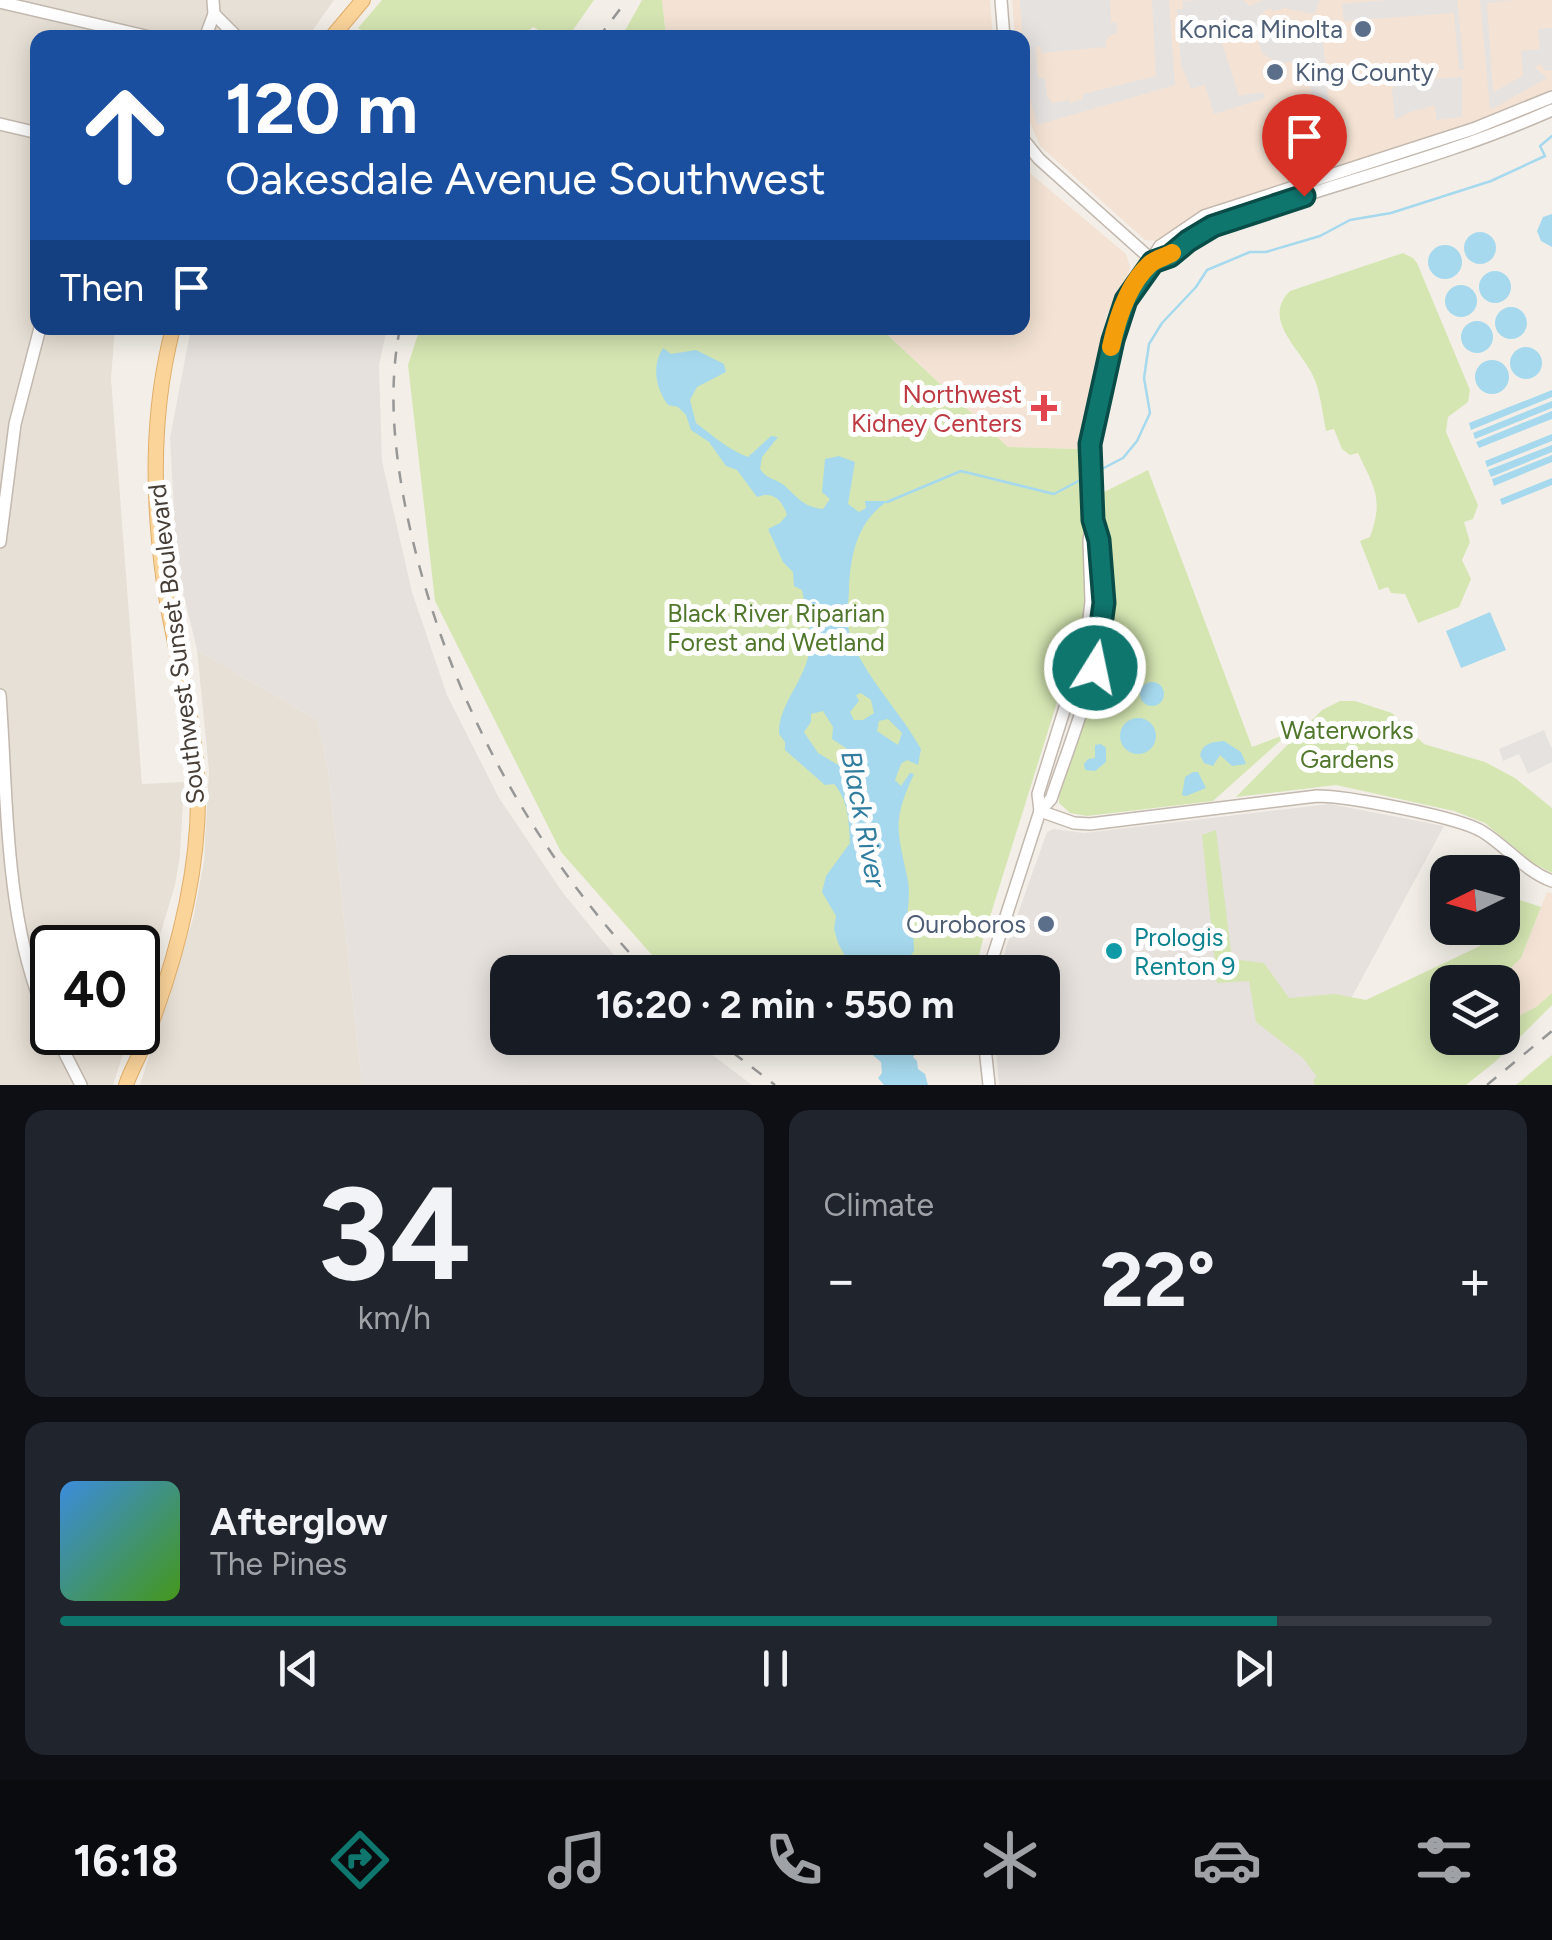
<!DOCTYPE html>
<html lang="en">
<head>
<meta charset="utf-8">
<style>
  body { margin:0; font-family:Figtree,sans-serif; background:#20242c; color:#f1f3f6; height:100vh; display:flex; flex-direction:column; font-size:38px; white-space:nowrap }
  * { box-sizing:border-box; margin:0 }
  p { font-size:32px; color:#9ea1a6 }
  .icon { flex:none; width:55px; height:55px; fill:none; stroke:currentColor; stroke-width:2; stroke-linecap:round; stroke-linejoin:round }
  .map { position:relative; height:1085px; overflow:hidden }
  .sheet { display:flex; flex-direction:column; gap:25px; padding:25px; background:#0d0f14; flex:1 }
  .sheet>* { flex:none }
  .banner { position:absolute; left:30px; top:30px; width:1000px; height:305px; border-radius:20px; box-shadow:0 5px 25px #0003; background:#1a4fa0; color:#fff; overflow:hidden }
  .needle { width:65px; rotate:265deg }
  .controls { position:absolute; left:1430px; top:855px; display:grid; gap:20px }
  .controls a { display:grid; place-items:center; width:90px; height:90px; border-radius:20px; background:#171b24; box-shadow:0 5px 25px #0003; font-size:50px }
  .speed { position:absolute; left:30px; top:925px; display:flex; gap:20px; font-size:50px; font-weight:700; text-align:center }
  .speed>* { display:grid; place-content:center; width:130px; height:130px; border-radius:50%; background:#171b24; box-shadow:0 5px 25px #0003; line-height:1 }
  .speed .limit { border:5px solid #111; border-radius:15px; background:#fff; color:#111 }
  .pin { position:absolute; display:grid; place-items:center; width:85px; height:85px; color:#fff; margin:-102px -42px; border-radius:50% 50% 50% 0; rotate:-45deg; box-shadow:0 0 10px #0007 }
  .pin .icon { rotate:45deg }
  .me { position:absolute; width:110px; margin:-55px; rotate:10deg; stroke-linejoin:round; filter:drop-shadow(0 0 8px #0008) }
  .turn { display:flex; align-items:center; gap:35px; height:210px; padding:0 30px; font-size:45px }
  .turn .icon { width:130px; height:130px; stroke-width:2.5 }
  .turn b { display:block; font-size:70px; line-height:85px }
  .then { display:flex; align-items:center; height:95px; padding:0 30px; background:#0003; gap:20px; font-size:38px }
  .big { font-size:75px; font-weight:700; line-height:1.1 }
  .sheet .widget { flex:1; display:flex; flex-direction:column; justify-content:center; gap:15px; min-width:0; padding:0 35px; border-radius:20px; background:#20242c }
  .sheet .dial { align-items:center; gap:0 }
  .dial b { font-size:130px; line-height:1 }
  .song { display:flex; align-items:center; gap:30px }
  .cover { width:120px; height:120px; border-radius:15px; background:linear-gradient(135deg,hsl(210 70% 55%),hsl(100 70% 35%)) }
  .played { height:10px; border-radius:5px; background:linear-gradient(90deg,#0f766e 85%,#363941 85%) }
  .keys { display:flex; justify-content:space-around; direction:ltr }
  .heat { display:flex; justify-content:space-between; align-items:center; font-size:55px; direction:ltr }
  .sheet .tiles { flex:1; display:grid; gap:25px; grid-template-columns:1fr 1fr }
  .widget:last-child { grid-column:span 2 }
  .trip { position:absolute; left:490px; top:955px; width:570px; height:100px; border-radius:20px; background:#171b24; box-shadow:0 5px 25px #0003; font-weight:700; line-height:100px; text-align:center }
  .menu { display:flex; height:160px; justify-content:space-around; align-items:center; background:#090b0e; color:#9ea1a6 }
  .menu .icon { width:70px; height:70px }
  .menu .active { color:#0f766e }
  .menu b { font-size:45px; color:#f1f3f6 }
  .map>svg:first-child { display:block }
</style>
</head>
<body>
<div class="map">
<svg width="1552" height="1085" viewBox="0 0 1552 1085">
  <rect width="100%" height="100%" fill="#f3efe8"/>
  <g fill="#e7e0d6">
    <path d="M0,0H334L308,37L38,38V328H115L111,378L142,784L184,782L180,856L175,885L138,1009V948H52V1032L130,1033L113,1085H0Z"/>
    <path d="M197,650L317,720L328,769L362,1085H140L193,919L204,861L209,770Z"/>
  </g>
  <g fill="#f4e3d4">
    <path d="M662,0H990L993,37H666Z"/>
    <path d="M1012,0H1552V91L1513,112L1174,231L1157,241L1145,240L1040,146L1023,106L1022,38L1015,37Z"/>
    <path d="M1023,160L1031,174L1126,254L1130,266L1129,275L1107,314L1078,449L1008,447L880,328H1022Z"/>
    <path d="M1547,892L1552,893V993L1536,1007L1503,1024L1502,982H1497L1521,958Z"/>
  </g>
  <g fill="#e6e1dd">
    <path d="M191,328H387L379,365L382,461L412,592L447,695L499,798L563,893L628,972H508V1038H690L752,1085H362L328,769L317,720L197,650L177,567L170,438Z"/>
    <path d="M1330,804L1444,826L1332,1034L1337,1085H999L995,1038H1042V972H1001L1006,947L1047,832L1054,829L1084,833Z"/>
  </g>
  <g fill="#d5e6b2">
    <path d="M382,0H594L568,37H552L533,27L520,37H373L358,28Z"/>
    <path d="M642,0H662L666,37H617L626,29Z"/>
    <path d="M1403,253L1413,258L1417,263L1470,390L1468,402L1448,417L1446,432L1478,505L1473,519L1464,522L1470,542L1462,560L1471,579L1459,607L1418,623L1405,594L1391,593L1388,587L1379,590L1360,541L1370,537C1384,498 1374,487 1358,453L1350,455L1342,449L1334,429L1326,431C1323,416 1321,398 1316,383C1306,352 1259,322 1290,291Z"/>
    <path d="M420,328H880L1008,447L1078,449L1088,603L983,939L975,972H667L561,852L435,601L408,365Z"/>
    <path d="M1148,470L1252,747L1289,733L1213,801L1087,816L1070,813L1059,803V791C1080,728 1112,663 1112,595C1113,562 1103,527 1100,494Z"/>
    <path d="M1340,701H1355L1392,713L1424,744L1485,762L1515,778L1552,808V873L1533,863L1485,823L1454,811L1336,785L1236,797L1322,710Z"/>
    <path d="M1216,830L1232,959L1264,963L1289,998L1335,994L1366,1000L1480,946L1493,928H1502L1503,914L1514,898L1541,907L1521,958L1497,982H1448V1038H1502L1503,1024L1536,1007L1552,993V1005L1496,1061L1466,1085H1315L1313,1080L1317,1077L1303,1058L1256,1022L1249,981L1217,983L1202,835Z"/>
    <path d="M1552,1055V1085H1516Z"/>
  </g>
  <g fill="#e5e2e0">
    <path d="M1020,0H1110L1111,23L1117,22V34H1112L1106,40V47L1042,53L1040,47H1036L1038,78H1045L1047,96L1052,103L1069,100L1070,103L1083,99V94L1156,76L1152,0H1169L1175,85L1037,125L1026,81Z"/>
    <path d="M1202,0H1243L1250,6L1263,0H1320L1314,14L1285,8L1273,11L1270,8L1259,15L1263,19L1267,16L1281,22L1315,24L1316,29L1322,28L1332,144L1325,147L1329,160L1296,169L1282,117L1314,107L1305,59L1280,64L1262,53L1256,33L1222,43L1239,96L1263,92L1265,98L1214,114L1205,85L1191,89L1181,65L1177,9H1183V1Z"/>
    <path d="M1388,0H1457L1464,69L1459,70L1454,13L1344,21L1342,4Z"/>
    <path d="M1480,0L1516,1L1487,3L1493,92L1523,76L1521,51L1540,49L1538,29L1552,28V70L1545,71L1541,64L1534,67L1547,78L1490,110Z"/>
    <path d="M1413,70H1422L1420,77L1428,84L1429,79L1462,77V117L1436,120L1435,105L1410,112L1395,120L1392,91L1396,77L1402,80L1412,75Z"/>
    <path d="M1544,730L1552,749V762L1528,774L1519,754L1503,761L1499,749Z"/>
  </g>
  <g fill="#a6d9ee" fill-rule="evenodd">
    <path d="M1552,214V247L1541,241L1537,231L1543,217Z"/>
    <circle cx="1480" cy="248" r="16"/>
    <circle cx="1445" cy="262" r="17"/>
    <circle cx="1495" cy="287" r="16"/>
    <circle cx="1461" cy="301" r="16"/>
    <circle cx="1511" cy="323" r="16"/>
    <circle cx="1477" cy="337" r="16"/>
    <circle cx="1526" cy="363" r="16"/>
    <path d="M663,348L671,354L696,350L724,364L726,372L697,387L690,400L696,423C712,435 730,451 748,457L771,436L778,437L762,457L760,469C768,481 778,478 787,488C800,500 805,507 823,509L830,499L822,492L825,459L839,456L855,462L848,504L859,512L866,508L865,501H888C857,521 850,556 849,590C848,609 845,626 853,644C869,681 901,713 921,749L918,765L907,760L901,764L895,780L901,786L910,773L914,774C891,823 898,832 908,881C911,897 906,914 907,929L913,931L914,951L908,959L913,964V972H854L838,943L834,929L836,916L822,892L826,876L850,843C849,821 848,800 834,784L825,785L785,750V742L779,734C778,703 807,680 810,646C812,627 805,608 802,590L794,586L793,572L783,562L768,529L780,523L787,515C782,499 772,491 757,497L737,470L726,466L709,442L691,430L686,415L678,407L668,405C656,388 651,367 663,348ZM861,693L871,700L874,713L863,720H854L850,712L859,701L856,695ZM823,711L833,727L832,739L849,750L854,764L850,772L818,753L804,732L811,722V714ZM888,719L902,733L898,745L877,731L879,721Z"/>
    <circle cx="1492" cy="377" r="17"/>
    <path d="M1552,390V397L1471,430L1469,423Z"/>
    <path d="M1552,401V408L1475,439L1473,433Z"/>
    <path d="M1552,411V419L1479,448L1476,442Z"/>
    <path d="M1552,434V441L1487,467L1485,461Z"/>
    <path d="M1552,445V452L1491,477L1488,470Z"/>
    <path d="M1552,455V462L1494,486L1492,479Z"/>
    <path d="M1552,478V485L1502,505L1500,499Z"/>
    <path d="M1490,612L1506,650L1461,668L1446,631Z"/>
    <circle cx="1152" cy="694" r="12"/>
    <circle cx="1138" cy="736" r="18"/>
    <path d="M1224,741L1241,752L1246,764L1232,766L1220,755L1213,766L1204,763L1200,755C1203,743 1212,742 1224,741Z"/>
    <path d="M1101,744L1106,748V762L1095,771L1085,770L1084,764L1088,759L1095,758V745Z"/>
    <path d="M1193,772H1198L1206,788L1186,796L1182,795L1185,777Z"/>
    <path d="M921,1047L913,1057L917,1061L918,1069L925,1074L928,1085H884L878,1078L882,1073L881,1062L869,1052Z"/>
  </g>
  <g fill="none" stroke-linecap="round" stroke-linejoin="round">
    <g stroke="#a6d9ee" stroke-width="2.5">
      <path d="M1098,471L1123,458L1137,441L1150,413L1144,378L1149,344L1162,323L1196,287L1207,270L1250,252H1266L1320,236L1350,220L1391,213L1491,181L1545,156L1540,146L1552,136"/>
      <path d="M887,502L961,471L1054,494L1086,477"/>
    </g>
    <path stroke="#a6d9ee" stroke-width="12" d="M897,1038L903,1077L909,1085"/>
    <defs>
      <g id="minor">
        <path d="M1001,0L1004,38"/>
        <path d="M0,2L154,38"/>
        <path d="M214,14L238,38"/>
        <path d="M205,38L214,14L213,0"/>
        <path d="M0,124L38,133"/>
        <path d="M1022,138L1039,159L1153,261"/>
        <path d="M1153,261C1177,253 1194,233 1219,224C1329,184 1444,158 1552,110"/>
        <path d="M0,542L15,424L40,328"/>
        <path d="M0,695C8,803 4,931 52,1029"/>
        <path d="M1040,811L1038,794L1087,637L1091,601L1089,540L1093,520L1090,444L1113,340L1126,300L1160,246L1204,216L1473,129L1552,97"/>
        <path d="M1040,811L1074,823L1090,824L1317,796C1346,796 1460,817 1483,832C1507,847 1525,871 1552,881"/>
        <path d="M988,972L1040,811L1051,799C1081,711 1123,618 1094,524"/>
        <path d="M54,1032L81,1085"/>
        <path d="M984,1038L989,1085"/>
      </g>
      <g id="major">
        <path d="M331,38L363,0"/>
        <path d="M138,1032L147,1002"/>
        <path d="M126,1085C131,1070 139,1058 144,1043C175,964 199,878 198,793C197,722 174,653 164,583C152,497 151,412 173,328"/>
      </g>
    </defs>
    <use href="#minor" stroke="#c2b8ae" stroke-width="14"/>
    <use href="#major" stroke="#e0ae6a" stroke-width="16"/>
    <use href="#minor" stroke="#fff" stroke-width="11"/>
    <use href="#major" stroke="#fbd49a" stroke-width="14"/>
    <g stroke="#979797" stroke-width="2.5" stroke-dasharray="12 12" stroke-linecap="butt">
      <path d="M598,38L627,0"/>
      <path d="M400,328C388,388 394,450 406,510C442,685 525,842 647,972"/>
      <path d="M714,1038L775,1085"/>
      <path d="M1487,1085L1552,1031"/>
    </g>
  </g>
  <g fill="none" stroke-linecap="round" stroke-linejoin="round">
    <defs>
      <path id="route" d="M1095,668L1104,603L1099,540L1093,520L1090,444L1113,340L1126,300L1153,262L1170,256L1188,241L1213,226L1304,196"/>
    </defs>
    <use href="#route" stroke="#0a4d48" stroke-width="25"/>
    <use href="#route" stroke="#0f766e" stroke-width="18"/>
    <path stroke="#f59e0b" stroke-width="18" d="M1111,347C1117,319 1128,284 1150,264C1156,259 1165,257 1172,253"/>
  </g>
  <g fill="#5c6f8a" stroke="#fff" stroke-width="4">
    <circle cx="1363" cy="29" r="10"/>
    <circle cx="1275" cy="72" r="10"/>
    <circle cx="1046" cy="924" r="10"/>
  </g>
  <path fill="#e0444e" stroke="#fff" stroke-width="4" d="M1039 393h10v10h10v10h-10v10h-10v-10h-10v-10h10z"/>
  <circle fill="#0f9aa8" stroke="#fff" stroke-width="4" cx="1114" cy="951" r="10"/>
  <g text-anchor="middle" dominant-baseline="central" stroke-width="10" stroke-linejoin="round" paint-order="stroke">
    <g font-size="25" fill="#4e5e75" stroke="#fff" text-anchor="end">
      <text x="1343" y="29">Konica Minolta</text>
      <text x="1295" y="72" text-anchor="start">King County</text>
      <text x="1026" y="924">Ouroboros</text>
    </g>
    <g font-size="25" fill="#be3a42" stroke="#fff" text-anchor="end">
      <text x="1022" y="394">Northwest<tspan x="1022" dy="29">Kidney Centers</tspan></text>
    </g>
    <g font-size="25" fill="#51772c" stroke="#fff">
      <text x="776" y="613">Black River Riparian<tspan x="776" dy="29">Forest and Wetland</tspan></text>
      <text x="1347" y="730">Waterworks<tspan x="1347" dy="29">Gardens</tspan></text>
    </g>
    <g font-size="25" fill="#473f37" stroke="#fff">
      <text transform="translate(176 644) rotate(-97)">Southwest Sunset Boulevard</text>
    </g>
    <g font-size="25" fill="#0d838f" stroke="#fff" text-anchor="start">
      <text x="1134" y="937">Prologis<tspan x="1134" dy="29">Renton 9</tspan></text>
    </g>
    <g font-size="28" font-style="italic" fill="#307d9f" stroke="#fff">
      <text transform="translate(864 819) rotate(79)">Black River</text>
    </g>
  </g>
</svg>
<div class="controls">
<a><svg class="needle" viewBox="-14 -14 28 28"><path d="M0-13l5 13h-10z" fill="#e53935"/><path d="M0 13l5-13h-10z" fill="#9ea1a6"/></svg></a>
<a><svg class="icon" aria-label="layers" viewBox="0 0 24 24"><path d="M12 4l9 5-9 5-9-5zM3 14l9 5 9-5"/></svg></a>
</div>
<div class="speed"><div class="limit">40</div></div>
<div class="pin" style="left:1304px;top:196px;background:#d93025"><svg class="icon" aria-label="arrive" viewBox="0 0 24 24"><path d="M6 21V4h12l-3 4 3 4H6"/></svg></div>
<svg class="me" style="left:1095px;top:668px" viewBox="-20 -20 40 40"><circle r="17" fill="#0f766e" stroke="#fff" stroke-width="3"/><path d="M0-11L8 9 0 5-8 9z" fill="#fff"/></svg>
<div class="trip">16:20 · 2 min · 550 m</div>
<div class="banner">
<div class="turn"><svg class="icon" aria-label="ahead" viewBox="0 0 24 24"><path d="M12 20V5M6 11l6-6 6 6"/></svg><div><b>120 m</b>Oakesdale Avenue Southwest</div></div>
<div class="then">Then<svg class="icon" aria-label="arrive" viewBox="0 0 24 24"><path d="M6 21V4h12l-3 4 3 4H6"/></svg></div>
</div>
</div>
<section class="sheet">
<div class="tiles">
<div class="widget dial"><b>34</b><p>km/h</p></div>
<div class="widget"><p>Climate</p>
<div class="heat"><a>−</a><b class="big">22°</b><a>+</a></div>
</div>
<div class="widget">
<div class="song"><i class="cover"></i><div><b>Afterglow</b><p>The Pines</p></div></div>
<div class="played"></div>
<div class="keys"><svg class="icon" aria-label="previous" viewBox="0 0 24 24"><path d="M18 5L8 12l10 7zM5 5v14"/></svg><svg class="icon" aria-label="pause" viewBox="0 0 24 24"><path d="M8 5v14M16 5v14"/></svg><svg class="icon" aria-label="next" viewBox="0 0 24 24"><path d="M6 5l10 7-10 7zM19 5v14"/></svg></div>
</div>
</div>
</section>
<nav class="menu">
<b>16:18</b>
<svg class="icon active" aria-label="directions" viewBox="0 0 24 24"><path d="M12 3l9 9-9 9-9-9zM9 14v-3h6M13 9l2 2-2 2"/></svg>
<svg class="icon" aria-label="music" viewBox="0 0 24 24"><path d="M9 18V5l10-2v13"/><circle cx="6" cy="18" r="3"/><circle cx="16" cy="16" r="3"/></svg>
<svg class="icon" aria-label="phone" viewBox="0 0 24 24"><path d="M5 4h4l2 5-3 2q2 4 5 5l2-3 5 2v4C11 20 4 13 5 4z"/></svg>
<svg class="icon" aria-label="climate" viewBox="0 0 24 24"><path d="M12 3v18M4 7l16 10M4 17L20 7"/></svg>
<svg class="icon" aria-label="car" viewBox="0 0 24 24"><path d="M5 17H2v-5l4-1 3-4h7l3 4 3 1v5h-3M9 17h6M6 11h13"/><circle cx="7" cy="17" r="2"/><circle cx="17" cy="17" r="2"/></svg>
<svg class="icon" aria-label="filters" viewBox="0 0 24 24"><path d="M4 7h16M4 17h16"/><circle cx="9" cy="7" r="2"/><circle cx="15" cy="17" r="2"/></svg>
</nav>
</body>
</html>
